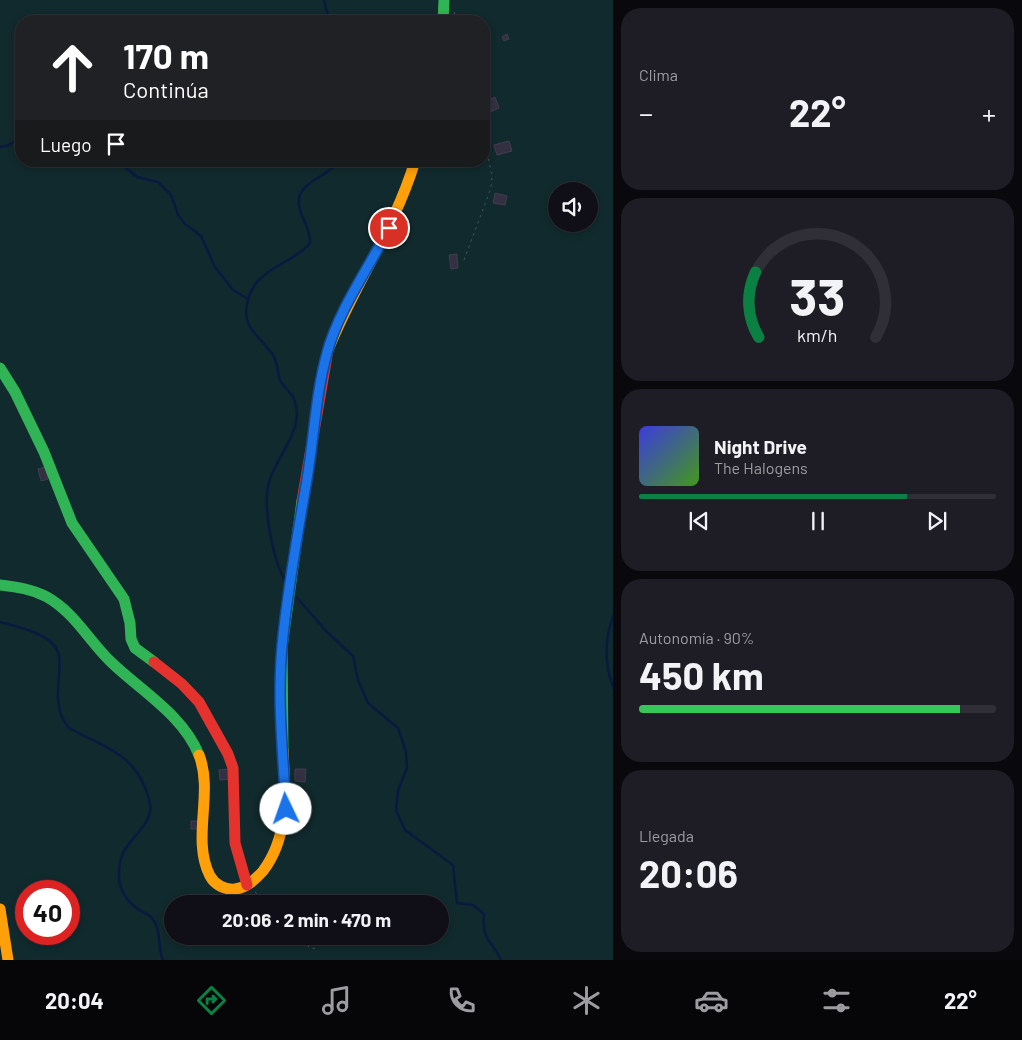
<!DOCTYPE html>
<html lang="es">
<head>
<meta charset="utf-8">
<style>
  body { margin:0; font-family:Barlow,sans-serif; background:#1e1c24; color:#f1f3f6; height:100vh; display:flex; flex-direction:column; font-size:19px; white-space:nowrap }
  * { box-sizing:border-box; margin:0 }
  p { font-size:16px; color:#9c9ca1 }
  .icon { flex:none; width:28px; height:28px; fill:none; stroke:currentColor; stroke-width:2; stroke-linecap:round; stroke-linejoin:round }
  .map { position:relative; flex:1; overflow:hidden }
  .drawer { display:flex; flex-direction:column; gap:8px; padding:8px; background:#09080d; width:409px }
  .drawer>* { flex:none }
  .guide { position:absolute; left:15px; top:15px; width:475px; height:152px; border-radius:20px; box-shadow:0 2px 8px #0003,0 0 0 1px #302e36; background:#202124; color:#fff; overflow:hidden }
  .buttons { position:absolute; left:548px; top:182px; display:grid; gap:10px }
  .buttons a { display:grid; place-items:center; width:50px; height:50px; border-radius:50%; background:#100e17; box-shadow:0 2px 8px #0003,0 0 0 1px #302e36; font-size:25px }
  .speed { position:absolute; left:15px; top:880px; display:flex; gap:10px; font-size:25px; font-weight:700; text-align:center }
  .speed>* { display:grid; place-content:center; width:65px; height:65px; border-radius:50%; background:#100e17; box-shadow:0 2px 8px #0003,0 0 0 1px #302e36; line-height:1 }
  .speed .limit { border:8px solid #d22; background:#fff; color:#111 }
  .pin { position:absolute; display:grid; place-items:center; width:42px; height:42px; color:#fff; margin:-21px; border:2px solid #fff; border-radius:50%; box-shadow:0 1px 5px #0007 }
  .me { position:absolute; width:55px; margin:-28px; rotate:357deg; stroke-linejoin:round; filter:drop-shadow(0 0 4px #0008) }
  .turn { display:flex; align-items:center; gap:18px; height:105px; padding:0 25px; font-size:22px }
  .turn .icon { width:65px; height:65px; stroke-width:2.5 }
  .turn b { display:block; font-size:35px; line-height:42px }
  .then { display:flex; align-items:center; height:48px; padding:0 25px; background:#0003; gap:10px; font-size:19px }
  .big { font-size:38px; font-weight:700; line-height:1.1 }
  .drawer .tile { flex:1; display:flex; flex-direction:column; justify-content:center; gap:8px; min-width:0; padding:0 18px; border-radius:20px; background:#1e1c24 }
  .drawer .dial { align-items:center; gap:0 }
  .dial svg { height:130px; overflow:visible; fill:none; stroke:#302e36; stroke-width:7; stroke-linecap:round; text-anchor:middle }
  .dial text { fill:#f1f3f6; stroke:none }
  .song { display:flex; align-items:center; gap:15px }
  .cover { width:60px; height:60px; border-radius:8px; background:linear-gradient(135deg,hsl(240 70% 55%),hsl(100 70% 35%)) }
  .played { height:5px; border-radius:2px; background:linear-gradient(90deg,#0b8043 75%,#302e36 75%) }
  .keys { display:flex; justify-content:space-around; direction:ltr }
  .heat { display:flex; justify-content:space-between; align-items:center; font-size:28px; direction:ltr }
  .charge { height:8px; border-radius:4px; background:linear-gradient(90deg,#34c759 90%,#302e36 0) }
  .trip { position:absolute; left:164px; top:895px; width:285px; height:50px; border-radius:25px; background:#100e17; box-shadow:0 2px 8px #0003,0 0 0 1px #302e36; font-weight:700; line-height:50px; text-align:center }
  .menu { display:flex; height:80px; justify-content:space-around; align-items:center; background:#060609; color:#9c9ca1 }
  .menu .icon { width:35px; height:35px }
  .menu .selected { color:#0b8043 }
  .menu b { font-size:22px; color:#f1f3f6 }
  main { display:flex; flex:1; min-height:0 }
  .map>svg:first-child { display:block }
</style>
</head>
<body>
<main>
<div class="map">
<svg width="614" height="960" viewBox="0 0 614 960">
  <rect width="100%" height="100%" fill="#15121f"/>
  <path fill="#112a2d" fill-rule="evenodd" d="M0,0H613V960H0ZM21,21H484V161H21ZM556,191H589V224H556ZM26,891H69V934H26ZM172,904H440V936H172Z"/>
  <g fill="none" stroke-linecap="round" stroke-linejoin="round">
    <g stroke="#091a40" stroke-width="2.5">
      <path d="M324,0L328,16L327,21"/>
      <path d="M0,147L9,145L21,137"/>
      <path d="M118,161L137,177L158,182L171,195L178,215L185,224L201,236L215,267L233,290L248,299"/>
      <path d="M286,582C273,561 261,503 270,479C278,454 306,428 294,399C291,392 283,387 280,380C277,372 278,363 273,355C260,335 240,329 248,300C256,267 292,265 310,243C311,229 301,219 299,205C296,181 328,178 339,161"/>
      <path d="M293,593L327,632L353,656L358,680L368,703L398,728L406,752L407,768L398,790L396,810L405,830L453,865L457,903L473,905L484,914C482,942 491,938 501,960"/>
      <path d="M614,614C604,640 604,663 614,690"/>
      <path d="M0,622C17,627 51,633 58,652C62,664 57,686 58,699C59,710 61,719 69,728C101,746 132,752 146,790C151,803 153,813 144,825C131,843 119,849 119,874C118,890 128,903 141,911C144,913 149,914 151,917C162,928 157,947 163,960"/>
    </g>
  </g>
  <g fill="#333041" stroke="#423c53">
    <path d="M507,34L509,39L504,41L502,37Z"/>
    <path d="M495,97L499,108L490,112L485,101Z"/>
    <path d="M509,141L512,151L497,155L494,145Z"/>
    <path d="M495,193L507,196L505,205L493,203Z"/>
    <path d="M457,254L458,268L451,269L449,255Z"/>
    <path d="M45,467L48,479L41,481L38,469Z"/>
    <path d="M229,769L230,779L220,780L219,770Z"/>
    <path d="M295,769H306L305,782L295,781Z"/>
    <rect x="191" y="821" width="9" height="8"/>
  </g>
  <g fill="none" stroke-linecap="round" stroke-linejoin="round">
    <g stroke="#445060" stroke-width="1" stroke-dasharray="2.5 4" stroke-linecap="butt">
      <path d="M454,12L458,21"/>
      <path d="M464,260L491,188L492,175L484,139"/>
      <path d="M255,892L267,904"/>
      <path d="M298,936L310,948L318,949"/>
    </g>
    <g stroke="#30b455" stroke-width="11">
      <path d="M443,21L444,0"/>
      <path d="M0,368L15,392L44,452L72,523L124,599L130,623L131,639L135,648L154,662"/>
      <path d="M0,585C17,587 32,589 47,597C75,613 89,641 111,662C141,691 183,715 199,755"/>
      <path d="M283,750L282,647L302,501"/>
    </g>
    <g stroke="#ff9f0a" stroke-width="11">
      <path d="M328,350C354,285 395,228 415,161"/>
      <path d="M199,755C214,793 191,839 210,876C215,885 225,890 235,889C246,888 256,879 263,871C290,835 285,792 283,750"/>
      <path d="M0,909L8,960"/>
    </g>
    <g stroke="#e5322d" stroke-width="11">
      <path d="M302,501L328,350"/>
      <path d="M154,662L182,684L199,702L228,754L233,768L235,843L247,885"/>
    </g>
  </g>
  <g fill="none" stroke-linecap="round" stroke-linejoin="round">
    <defs>
      <path id="route" d="M286,809C283,755 277,700 282,646C287,592 297,538 306,485C314,441 315,396 327,353C338,311 369,268 389,228"/>
    </defs>
    <use href="#route" stroke="#114b97" stroke-width="12"/>
    <use href="#route" stroke="#1a73e8" stroke-width="9"/>
  </g>
</svg>
<div class="buttons">
<a><svg class="icon" aria-label="sound" viewBox="0 0 24 24"><path d="M4 9h4l5-4v14l-5-4H4zM17 9q2 3 0 6"/></svg></a>
</div>
<div class="speed"><div class="limit">40</div></div>
<div class="pin" style="left:389px;top:228px;background:#d93025"><svg class="icon" aria-label="arrive" viewBox="0 0 24 24"><path d="M6 21V4h12l-3 4 3 4H6"/></svg></div>
<svg class="me" style="left:286px;top:809px" viewBox="-20 -20 40 40"><circle r="19" fill="#fff"/><path d="M0-13L10 11 0 6-10 11z" fill="#1a73e8"/></svg>
<div class="trip">20:06 · 2 min · 470 m</div>
<div class="guide">
<div class="turn"><svg class="icon" aria-label="ahead" viewBox="0 0 24 24"><path d="M12 20V5M6 11l6-6 6 6"/></svg><div><b>170 m</b>Continúa</div></div>
<div class="then">Luego<svg class="icon" aria-label="arrive" viewBox="0 0 24 24"><path d="M6 21V4h12l-3 4 3 4H6"/></svg></div>
</div>
</div>
<section class="drawer">
<div class="tile"><p>Clima</p>
<div class="heat"><a>−</a><b class="big">22°</b><a>+</a></div>
</div>
<div class="tile dial"><svg viewBox="0 0 100 80">
<path d="M14 69A42 42 0 1 1 86 69"/>
<path d="M14 69A42 42 0 0 1 12 29" stroke="#0b8043"/>
<text x="50" y="56" font-size="32" font-weight="700">33</text>
<text x="50" y="72" font-size="11">km/h</text>
</svg></div>
<div class="tile">
<div class="song"><i class="cover"></i><div><b>Night Drive</b><p>The Halogens</p></div></div>
<div class="played"></div>
<div class="keys"><svg class="icon" aria-label="previous" viewBox="0 0 24 24"><path d="M18 5L8 12l10 7zM5 5v14"/></svg><svg class="icon" aria-label="pause" viewBox="0 0 24 24"><path d="M8 5v14M16 5v14"/></svg><svg class="icon" aria-label="next" viewBox="0 0 24 24"><path d="M6 5l10 7-10 7zM19 5v14"/></svg></div>
</div>
<div class="tile"><p>Autonomía · 90%</p><b class="big">450 km</b><div class="charge"></div></div>
<div class="tile"><p>Llegada</p><b class="big">20:06</b></div>
</section>
</main>
<nav class="menu">
<b>20:04</b>
<svg class="icon selected" aria-label="directions" viewBox="0 0 24 24"><path d="M12 3l9 9-9 9-9-9zM9 14v-3h6M13 9l2 2-2 2"/></svg>
<svg class="icon" aria-label="music" viewBox="0 0 24 24"><path d="M9 18V5l10-2v13"/><circle cx="6" cy="18" r="3"/><circle cx="16" cy="16" r="3"/></svg>
<svg class="icon" aria-label="phone" viewBox="0 0 24 24"><path d="M5 4h4l2 5-3 2q2 4 5 5l2-3 5 2v4C11 20 4 13 5 4z"/></svg>
<svg class="icon" aria-label="climate" viewBox="0 0 24 24"><path d="M12 3v18M4 7l16 10M4 17L20 7"/></svg>
<svg class="icon" aria-label="car" viewBox="0 0 24 24"><path d="M5 17H2v-5l4-1 3-4h7l3 4 3 1v5h-3M9 17h6M6 11h13"/><circle cx="7" cy="17" r="2"/><circle cx="17" cy="17" r="2"/></svg>
<svg class="icon" aria-label="filters" viewBox="0 0 24 24"><path d="M4 7h16M4 17h16"/><circle cx="9" cy="7" r="2"/><circle cx="15" cy="17" r="2"/></svg>
<b>22°</b>
</nav>
</body>
</html>
